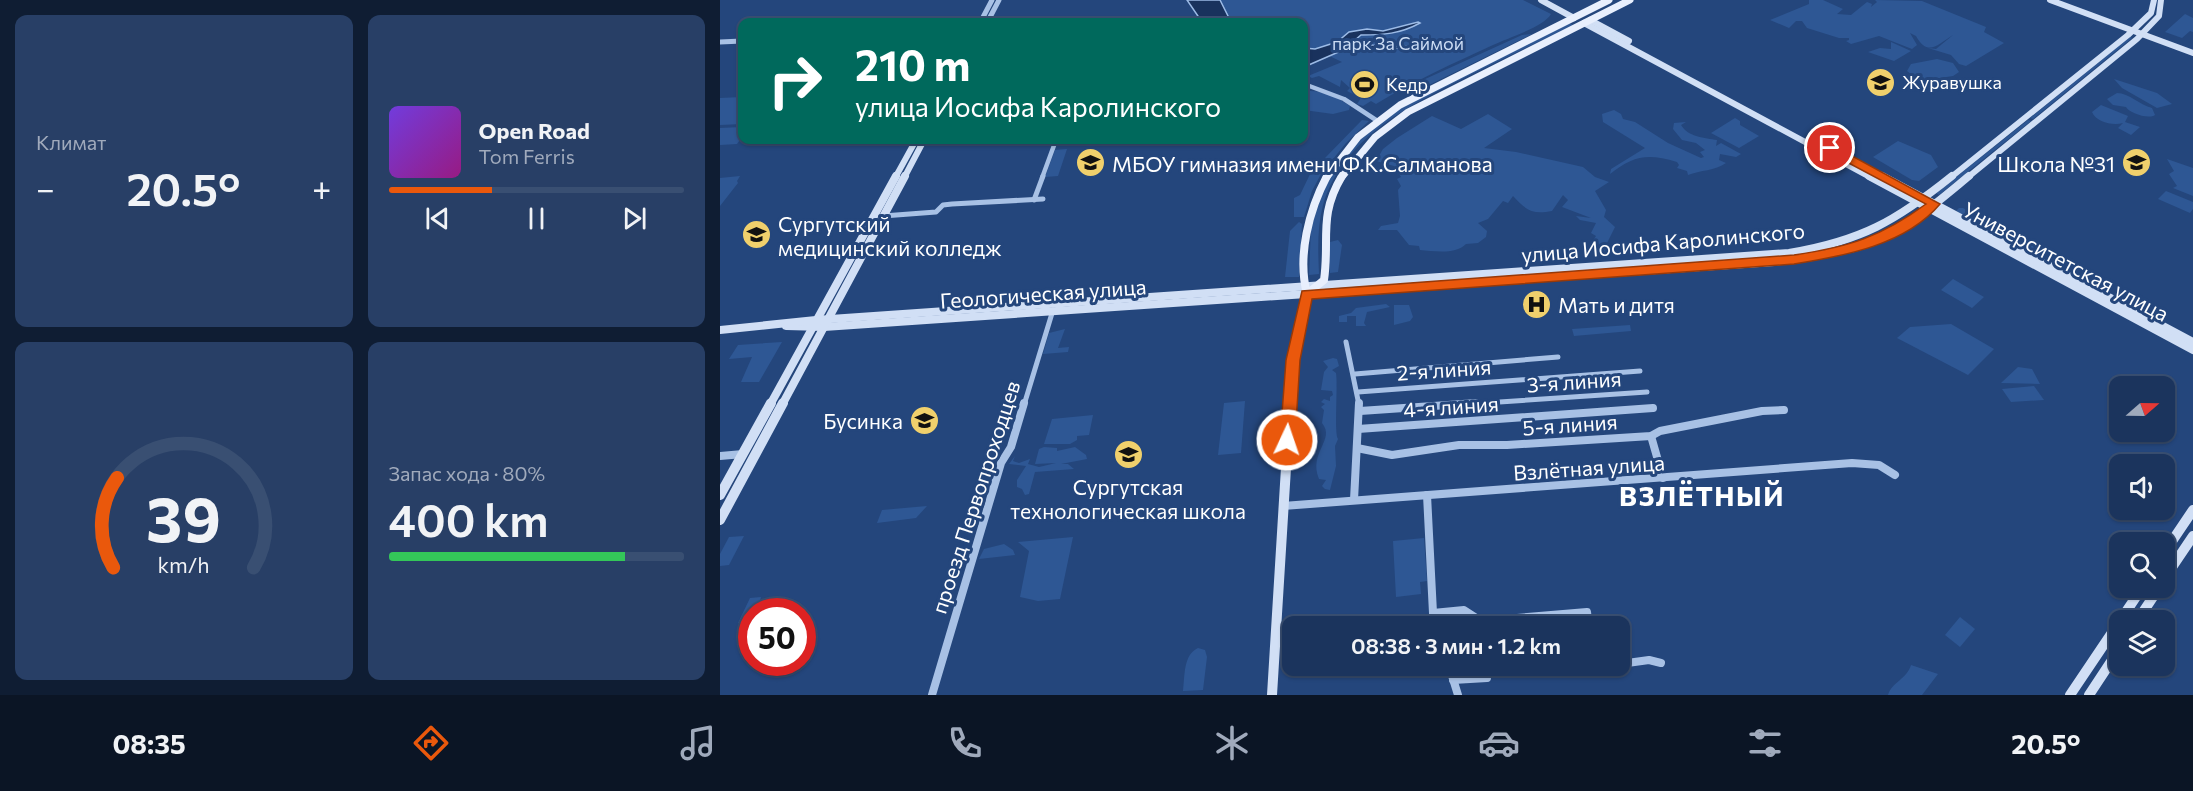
<!DOCTYPE html>
<html lang="ru">
<head>
<meta charset="utf-8">
<style>
  body { margin:0; font-family:Commissioner,sans-serif; background:#283f66; color:#f1f3f6; height:100vh; display:flex; flex-direction:column; font-size:22px; white-space:nowrap }
  * { box-sizing:border-box; margin:0 }
  p { font-size:20px; color:#a0aabc }
  .icon { flex:none; width:33px; height:33px; fill:none; stroke:currentColor; stroke-width:2; stroke-linecap:round; stroke-linejoin:round }
  .map { position:relative; flex:1; overflow:hidden }
  .drawer { display:flex; flex-direction:column; gap:15px; padding:15px; background:#0f1d33; width:720px }
  .drawer>* { flex:none }
  .guide { position:absolute; left:18px; top:18px; width:570px; height:126px; border-radius:12px; box-shadow:0 2px 4px #0004,0 0 0 2px #394f72; background:#00695c; color:#fff; overflow:hidden }
  .needle { width:39px; rotate:70deg }
  .controls { position:absolute; left:1389px; top:376px; display:grid; gap:12px }
  .controls a { display:grid; place-items:center; width:66px; height:66px; border-radius:12px; background:#1b345d; box-shadow:0 2px 4px #0004,0 0 0 2px #394f72; font-size:30px }
  .speed { position:absolute; left:18px; top:598px; display:flex; gap:12px; font-size:30px; font-weight:700; text-align:center }
  .speed>* { display:grid; place-content:center; width:78px; height:78px; border-radius:50%; background:#1b345d; box-shadow:0 2px 4px #0004,0 0 0 2px #394f72; line-height:1 }
  .speed .limit { border:9px solid #d22; background:#fff; color:#111 }
  .pin { position:absolute; display:grid; place-items:center; width:51px; height:51px; color:#fff; margin:-26px; border:3px solid #fff; border-radius:50%; box-shadow:0 2px 6px #0007 }
  .me { position:absolute; width:66px; margin:-33px; rotate:3deg; stroke-linejoin:round; filter:drop-shadow(0 0 4px #0008) }
  .turn { display:flex; align-items:center; gap:21px; height:126px; padding:0 18px; font-size:27px }
  .turn .icon { width:78px; height:78px; stroke-width:2.5 }
  .turn b { display:block; font-size:42px; line-height:51px }
  .big { font-size:45px; font-weight:600; line-height:1.1 }
  .drawer .widget { flex:1; display:flex; flex-direction:column; justify-content:center; gap:9px; min-width:0; padding:0 21px; border-radius:12px; background:#283f66 }
  .drawer .dial { align-items:center; gap:0 }
  .dial svg { height:156px; overflow:visible; fill:none; stroke:#394f72; stroke-width:7; stroke-linecap:round; text-anchor:middle }
  .dial text { fill:#f1f3f6; stroke:none }
  .song { display:flex; align-items:center; gap:18px }
  .cover { width:72px; height:72px; border-radius:9px; background:linear-gradient(135deg,hsl(260 70% 55%),hsl(310 70% 35%)) }
  .played { height:6px; border-radius:3px; background:linear-gradient(90deg,#ea580c 35%,#394f72 35%) }
  .keys { display:flex; justify-content:space-around; direction:ltr }
  .heat { display:flex; justify-content:space-between; align-items:center; font-size:33px; direction:ltr }
  .charge { height:9px; border-radius:4px; background:linear-gradient(90deg,#34c759 80%,#394f72 0) }
  .drawer .tiles { flex:1; display:grid; gap:15px; grid-template-columns:repeat(2,1fr) }
  .trip { position:absolute; left:562px; top:616px; width:348px; height:60px; border-radius:12px; background:#1b345d; box-shadow:0 2px 4px #0004,0 0 0 2px #394f72; font-weight:600; line-height:60px; text-align:center }
  .tab-bar { display:flex; height:96px; justify-content:space-around; align-items:center; background:#0b1525; color:#a0aabc }
  .tab-bar .icon { width:42px; height:42px }
  .tab-bar .current { color:#ea580c }
  .tab-bar b { font-size:27px; color:#f1f3f6 }
  main { display:flex; flex:1; min-height:0 }
  .map>svg:first-child { display:block }
</style>
</head>
<body>
<main>
<section class="drawer">
<div class="tiles">
<div class="widget"><p>Климат</p>
<div class="heat"><a>−</a><b class="big">20.5°</b><a>+</a></div>
</div>
<div class="widget">
<div class="song"><i class="cover"></i><div><b>Open Road</b><p>Tom Ferris</p></div></div>
<div class="played"></div>
<div class="keys"><svg class="icon" aria-label="previous" viewBox="0 0 24 24"><path d="M18 5L8 12l10 7zM5 5v14"/></svg><svg class="icon" aria-label="pause" viewBox="0 0 24 24"><path d="M8 5v14M16 5v14"/></svg><svg class="icon" aria-label="next" viewBox="0 0 24 24"><path d="M6 5l10 7-10 7zM19 5v14"/></svg></div>
</div>
<div class="widget dial"><svg viewBox="0 0 100 80">
<path d="M14 69A42 42 0 1 1 86 69"/>
<path d="M14 69A42 42 0 0 1 16 23" stroke="#ea580c"/>
<text x="50" y="56" font-size="32" font-weight="700">39</text>
<text x="50" y="72" font-size="11">km/h</text>
</svg></div>
<div class="widget"><p>Запас хода · 80%</p><b class="big">400 km</b><div class="charge"></div></div>
</div>
</section>
<div class="map">
<svg width="1473" height="695" viewBox="0 0 1473 695">
  <rect width="100%" height="100%" fill="#24467c"/>
  <g fill="#2e5794">
    <path d="M500,0H803L831,14C824,27 787,38 773,45C736,62 694,81 656,104L651,101L643,106L637,104L641,98L627,91L630,88L621,80L620,87L599,76L592,78L588,76L622,62L595,49L584,48V22H511Z"/>
    <path d="M1089,0H1103L1123,9L1117,14L1131,15L1147,2L1152,4L1151,7L1157,2L1155,0L1202,1L1266,27L1264,32L1284,43L1246,66L1239,64L1231,55L1208,48L1216,49L1233,35C1217,45 1208,57 1196,36L1190,33L1197,45L1192,49L1159,36L1131,44L1126,41L1129,40V38H1119L1087,28L1082,21H1076L1069,28L1050,20L1089,4Z"/>
    <path d="M1465,14L1473,18V32L1470,31L1462,38L1445,32Z"/>
    <path d="M849,23L853,25C820,41 787,57 754,73C694,103 624,135 603,205C597,228 598,250 599,274L589,275L591,228L604,187L638,139L673,111Z"/>
    <path d="M812,34L711,84L701,87L703,80L802,35Z"/>
    <path d="M1410,37L1412,38L1313,119L1310,118Z"/>
    <path d="M1171,42L1191,51L1174,61L1148,52L1160,48L1171,49Z"/>
    <path d="M1217,59L1233,63L1239,72L1233,76L1206,80L1216,86L1213,88L1202,83L1205,80L1195,77L1187,71L1191,64Z"/>
    <path d="M1394,79L1437,93L1452,104L1437,108L1402,88Z"/>
    <path d="M590,91C604,91 618,98 630,106L629,110L613,114L584,110V94Z"/>
    <path d="M1397,93C1409,93 1420,105 1432,108L1435,115C1428,120 1408,112 1406,107L1393,105L1387,99Z"/>
    <path d="M22,97V124L0,125V98Z"/>
    <path d="M1381,105L1408,116L1405,122L1420,127L1411,135L1398,128L1403,123C1393,126 1376,122 1372,112Z"/>
    <path d="M894,110L901,114L903,119L915,122L948,143L981,158L984,157L980,152L985,150L976,143L962,140L953,129L954,123L966,122L961,125C968,137 985,138 997,140L996,146L1001,143L1021,154L1016,157L1000,154L999,160L1006,163C995,171 980,170 968,175L967,171L957,168L959,165L957,162C927,153 913,156 890,174L891,169L925,148L883,122L882,114Z"/>
    <path d="M768,114L792,129L764,148L796,152L863,167L875,177L889,182L875,191L886,210L884,217L895,227L886,245L889,251L882,254L865,252L876,236L871,233L876,223L860,220L856,216L871,218L842,207L848,200L843,195L832,211C812,215 806,210 793,196L788,203L783,201L768,219L758,223L767,231L766,237L758,243L746,244C735,255 714,251 700,250L699,246L689,245L677,230H658L661,226L678,223L680,216L678,190L681,186L677,179L681,177L674,166L656,161L663,149L677,138L712,116L741,129Z"/>
    <path d="M1015,118L1020,121V125L1039,136L1019,148L991,133Z"/>
    <path d="M642,120L649,121L626,143L605,169L601,168L605,158Z"/>
    <path d="M1308,120L1311,121L1219,195L1216,193Z"/>
    <path d="M22,127V137L17,144L0,145V128Z"/>
    <path d="M1178,141L1211,155L1218,167L1199,181L1192,180L1153,157Z"/>
    <path d="M347,149L338,176L325,177L335,150Z"/>
    <path d="M1447,159L1473,168V196L1453,188L1457,186L1449,174L1454,171Z"/>
    <path d="M592,170L601,174L592,191L584,217H574V198L580,195Z"/>
    <path d="M20,176L17,181L18,183L0,206V178Z"/>
    <path d="M1446,191L1473,202V209L1470,213L1438,199Z"/>
    <path d="M1239,208H1243L1315,247L1310,250L1304,249L1236,211Z"/>
    <path d="M579,222L582,224L579,277H565L570,231Z"/>
    <path d="M618,240L622,245L618,272L610,273V242Z"/>
    <path d="M1233,279L1264,297L1252,308L1221,290Z"/>
    <path d="M666,304L670,307L647,312L644,323L646,326H636V316H627V322H619V316L631,313L636,308Z"/>
    <path d="M674,305H689L693,317L690,321L674,325Z"/>
    <path d="M1231,324L1274,349L1248,375L1177,338L1190,327Z"/>
    <path d="M910,325L911,331L854,336L852,329Z"/>
    <path d="M345,329L338,348L349,347L348,352L323,354L329,333Z"/>
    <path d="M62,342L39,382H21L32,357L9,359L18,345Z"/>
    <path d="M613,358L617,359L619,366L612,370L616,373C618,385 614,434 618,439L615,446L616,466L610,490L605,489L602,486L606,480L599,479C588,452 616,440 602,423L604,410L601,407L605,404L601,402L604,399L610,401V397L613,395L612,391L601,390L604,372L608,367L603,361Z"/>
    <path d="M1298,367L1312,369L1320,384L1281,383Z"/>
    <path d="M1314,386L1324,400L1291,402L1282,389Z"/>
    <path d="M525,401L521,453L498,455L504,403Z"/>
    <path d="M373,415L369,435L357,436V440L350,444H324L332,419Z"/>
    <path d="M324,447L337,448V451L355,447L366,455L367,459L341,464H348L354,469L315,472L309,494L305,495L302,489L297,487V480L306,466L289,464L295,456L293,461L299,463L310,459L308,464L319,467L336,463L315,464L319,449Z"/>
    <path d="M207,506L196,518L157,523L162,510Z"/>
    <path d="M24,536L9,565L0,566V554L9,537Z"/>
    <path d="M353,537L340,599L318,601L300,597L309,551L298,542Z"/>
    <path d="M704,538L707,581L700,582L701,594L676,597L673,541Z"/>
    <path d="M284,544L293,550L295,555L259,559L264,549Z"/>
    <path d="M41,597L40,601L46,600L40,612H32L31,622L18,623L30,598Z"/>
    <path d="M1240,617L1255,629L1240,647L1225,635Z"/>
    <path d="M478,648L485,650L487,657L483,690L463,691C465,676 463,655 478,648Z"/>
    <path d="M1191,665L1218,674L1202,695H1168C1172,682 1187,679 1191,665Z"/>
  </g>
  <g fill="#19325d" stroke="#9cbbe6" stroke-width="1.5">
    <path d="M467,0H500L511,22H482Z"/>
    <path d="M698,22L700,23C680,34 663,35 641,35L634,41C642,47 694,47 706,46C717,45 729,40 739,41L718,47L623,50L584,67V48L595,49L617,42L629,32L647,29L663,31Z"/>
  </g>
  <g fill="none" stroke-linecap="round" stroke-linejoin="round">
    <g stroke="#a8c1e5" stroke-width="4.5">
      <path d="M584,84L624,99L656,120"/>
      <path d="M322,178L336,140"/>
    </g>
    <g stroke="#a8c1e5" stroke-width="5">
      <path d="M314,200L323,176"/>
      <path d="M163,216L216,212L223,205L232,204L323,199"/>
      <path d="M626,342L639,405"/>
      <path d="M635,374L838,357"/>
      <path d="M638,392L920,371"/>
      <path d="M304,405L333,310"/>
      <path d="M734,405L927,392"/>
    </g>
    <g stroke="#a8c1e5" stroke-width="8">
      <path d="M640,411L757,403"/>
      <path d="M638,429L933,408"/>
      <path d="M931,436L943,478"/>
      <path d="M637,448L672,455L739,445H787L931,436L940,431L1042,411L1064,410"/>
      <path d="M0,456L23,454"/>
      <path d="M707,495L713,613L717,627"/>
      <path d="M634,500L639,403"/>
      <path d="M563,506L1132,463L1159,465L1175,475"/>
      <path d="M713,613L744,610L761,621L867,612L869,627"/>
      <path d="M900,664L929,660L941,663"/>
      <path d="M729,666L738,695"/>
      <path d="M733,680L767,678"/>
      <path d="M212,695L281,463L291,447L304,403"/>
    </g>
    <g stroke="#a8c1e5" stroke-width="5">
      <path d="M268,21L279,0"/>
      <path d="M218,22L261,21L272,0"/>
      <path d="M0,42L22,41"/>
    </g>
    <g stroke="#d1dff5" stroke-width="6">
      <path d="M821,0L854,18"/>
      <path d="M1330,0L1473,53"/>
      <path d="M870,20L909,41"/>
      <path d="M260,22L268,21"/>
      <path d="M864,23L1152,178"/>
      <path d="M1100,143L1165,178"/>
      <path d="M175,178L196,140"/>
      <path d="M184,178L204,140"/>
      <path d="M1230,178L1408,35L1431,13L1434,0"/>
      <path d="M1247,178L1417,39L1439,16L1441,0"/>
    </g>
    <g stroke="#d1dff5" stroke-width="8">
      <path d="M1149,176L1473,350"/>
      <path d="M1162,176L1473,342"/>
      <path d="M66,326L104,327L1054,262C1089,256 1129,253 1162,238C1194,223 1221,199 1249,176"/>
      <path d="M0,330L96,320L1069,253C1141,241 1176,221 1232,176"/>
      <path d="M50,405L176,176"/>
      <path d="M62,405L185,176"/>
      <path d="M570,405L572,369L587,294"/>
    </g>
    <g stroke="#d1dff5" stroke-width="10">
      <path d="M0,495L51,403"/>
      <path d="M0,520L63,403"/>
      <path d="M1444,553L1473,510"/>
      <path d="M1444,579L1473,536"/>
      <path d="M1417,621L1439,588"/>
      <path d="M552,695L570,403"/>
      <path d="M1350,695L1422,588"/>
      <path d="M1369,695L1400,648"/>
    </g>
    <g stroke="#e8effd" stroke-width="7">
      <path d="M606,178L638,137L680,105L889,0"/>
      <path d="M621,178L655,137L688,112L910,0"/>
    </g>
    <path stroke="#e8effd" stroke-width="8" d="M607,176C589,210 577,256 587,294L604,280C610,239 598,216 622,176"/>
  </g>
  <path fill="#ea580c" stroke="#983908" stroke-width="1.5" d="M1106,146H1114L1220,204C1186,245 1124,256 1074,264L592,299L580,360L575,440L567,446L562,444L560,440L566,360L582,291L1074,255C1129,247 1161,237 1206,204L1106,151Z"/>
  <defs>
    <symbol id="school-disc" viewBox="-11 -11 22 22"><circle r="9.5" fill="#f0d06c" stroke="#24467c"/><path d="M0-5L7-2L0 1L-7-2ZM-4 1L0 2.5L4 1V4Q0 6-4 4Z" fill="#111"/></symbol>
    <symbol id="stadium-disc" viewBox="-11 -11 22 22"><circle r="9.5" fill="#f0d06c" stroke="#24467c"/><path d="M0-5a6.5 5 0 1 0 0 10a6.5 5 0 1 0 0-10ZM-3.5-1.8h7v3.6h-7Z" fill="#111"/></symbol>
    <symbol id="university-disc" viewBox="-11 -11 22 22"><circle r="9.5" fill="#f0d06c" stroke="#24467c"/><path d="M0-5L7-2L0 1L-7-2ZM-4 1L0 2.5L4 1V4Q0 6-4 4Z" fill="#111"/></symbol>
    <symbol id="hospital-disc" viewBox="-11 -11 22 22"><circle r="9.5" fill="#f0d06c" stroke="#24467c"/><path d="M-5-5h3v3.5h4V-5h3V5h-3V1.5h-4V5h-3Z" fill="#111"/></symbol>
  </defs>
  <g fill-rule="evenodd">
    <use href="#school-disc" x="1144" y="66" width="33" height="33"/>
    <use href="#stadium-disc" x="628" y="68" width="33" height="33"/>
    <use href="#school-disc" x="354" y="146" width="33" height="33"/>
    <use href="#school-disc" x="1400" y="146" width="33" height="33"/>
    <use href="#university-disc" x="20" y="218" width="33" height="33"/>
    <use href="#hospital-disc" x="800" y="288" width="33" height="33"/>
    <use href="#school-disc" x="188" y="404" width="33" height="33"/>
    <use href="#school-disc" x="392" y="438" width="33" height="33"/>
  </g>
  <g text-anchor="middle" dominant-baseline="central" stroke-width="6" stroke-linejoin="round" paint-order="stroke">
    <g font-size="18" fill="#cbdcf4" stroke="#24467c">
      <text x="678" y="43">парк За Саймой</text>
    </g>
    <g font-size="18" fill="#fff" stroke="#24467c" text-anchor="start">
      <text x="1182" y="82">Журавушка</text>
      <text x="666" y="84">Кедр</text>
    </g>
    <g font-size="21" fill="#fff" stroke="#24467c" text-anchor="start">
      <text x="392" y="163">МБОУ гимназия имени Ф.К.Салманова</text>
      <text x="1395" y="163" text-anchor="end">Школа №31</text>
      <text x="58" y="223">Сургутский<tspan x="58" dy="24">медицинский колледж</tspan></text>
      <text x="838" y="304">Мать и дитя</text>
      <text x="183" y="420" text-anchor="end">Бусинка</text>
      <text x="408" y="486" text-anchor="middle">Сургутская<tspan x="408" dy="24">технологическая школа</tspan></text>
    </g>
    <g font-size="21" fill="#fff" stroke="#24467c">
      <text transform="translate(943 242) rotate(-5)">улица Иосифа Каролинского</text>
      <text transform="translate(1346 261) rotate(28)">Университетская улица</text>
      <text transform="translate(323 293) rotate(-4)">Геологическая улица</text>
      <text transform="translate(724 369) rotate(-4)">2-я линия</text>
      <text transform="translate(854 381) rotate(-4)">3-я линия</text>
      <text transform="translate(731 406) rotate(-4)">4-я линия</text>
      <text transform="translate(850 424) rotate(-4)">5-я линия</text>
      <text transform="translate(869 467) rotate(-4)">Взлётная улица</text>
      <text transform="translate(255 497) rotate(-72)">проезд Первопроходцев</text>
    </g>
    <g font-size="27" font-weight="bold" letter-spacing="1.5" fill="#fff" stroke="#24467c">
      <text x="982" y="495">ВЗЛЁТНЫЙ</text>
    </g>
  </g>
</svg>
<div class="controls">
<a><svg class="needle" viewBox="-14 -14 28 28"><path d="M0-13l5 13h-10z" fill="#e53935"/><path d="M0 13l5-13h-10z" fill="#a0aabc"/></svg></a>
<a><svg class="icon" aria-label="sound" viewBox="0 0 24 24"><path d="M4 9h4l5-4v14l-5-4H4zM17 9q2 3 0 6"/></svg></a>
<a><svg class="icon" aria-label="search" viewBox="0 0 24 24"><circle cx="10" cy="10" r="6"/><path d="M15 15l6 6"/></svg></a>
<a><svg class="icon" aria-label="layers" viewBox="0 0 24 24"><path d="M12 4l9 5-9 5-9-5zM3 14l9 5 9-5"/></svg></a>
</div>
<div class="speed"><div class="limit">50</div></div>
<div class="pin" style="left:1110px;top:148px;background:#d93025"><svg class="icon" aria-label="arrive" viewBox="0 0 24 24"><path d="M6 21V4h12l-3 4 3 4H6"/></svg></div>
<svg class="me" style="left:567px;top:440px" viewBox="-20 -20 40 40"><circle r="17" fill="#ea580c" stroke="#fff" stroke-width="3"/><path d="M0-11L8 9 0 5-8 9z" fill="#fff"/></svg>
<div class="trip">08:38 · 3 мин · 1.2 km</div>
<div class="guide">
<div class="turn"><svg class="icon" aria-label="right" viewBox="0 0 24 24"><path d="M7 20v-9h11M14 6l5 5-5 5"/></svg><div><b>210 m</b>улица Иосифа Каролинского</div></div>
</div>
</div>
</main>
<nav class="tab-bar">
<b>08:35</b>
<svg class="icon current" aria-label="directions" viewBox="0 0 24 24"><path d="M12 3l9 9-9 9-9-9zM9 14v-3h6M13 9l2 2-2 2"/></svg>
<svg class="icon" aria-label="music" viewBox="0 0 24 24"><path d="M9 18V5l10-2v13"/><circle cx="6" cy="18" r="3"/><circle cx="16" cy="16" r="3"/></svg>
<svg class="icon" aria-label="phone" viewBox="0 0 24 24"><path d="M5 4h4l2 5-3 2q2 4 5 5l2-3 5 2v4C11 20 4 13 5 4z"/></svg>
<svg class="icon" aria-label="climate" viewBox="0 0 24 24"><path d="M12 3v18M4 7l16 10M4 17L20 7"/></svg>
<svg class="icon" aria-label="car" viewBox="0 0 24 24"><path d="M5 17H2v-5l4-1 3-4h7l3 4 3 1v5h-3M9 17h6M6 11h13"/><circle cx="7" cy="17" r="2"/><circle cx="17" cy="17" r="2"/></svg>
<svg class="icon" aria-label="filters" viewBox="0 0 24 24"><path d="M4 7h16M4 17h16"/><circle cx="9" cy="7" r="2"/><circle cx="15" cy="17" r="2"/></svg>
<b>20.5°</b>
</nav>
</body>
</html>
